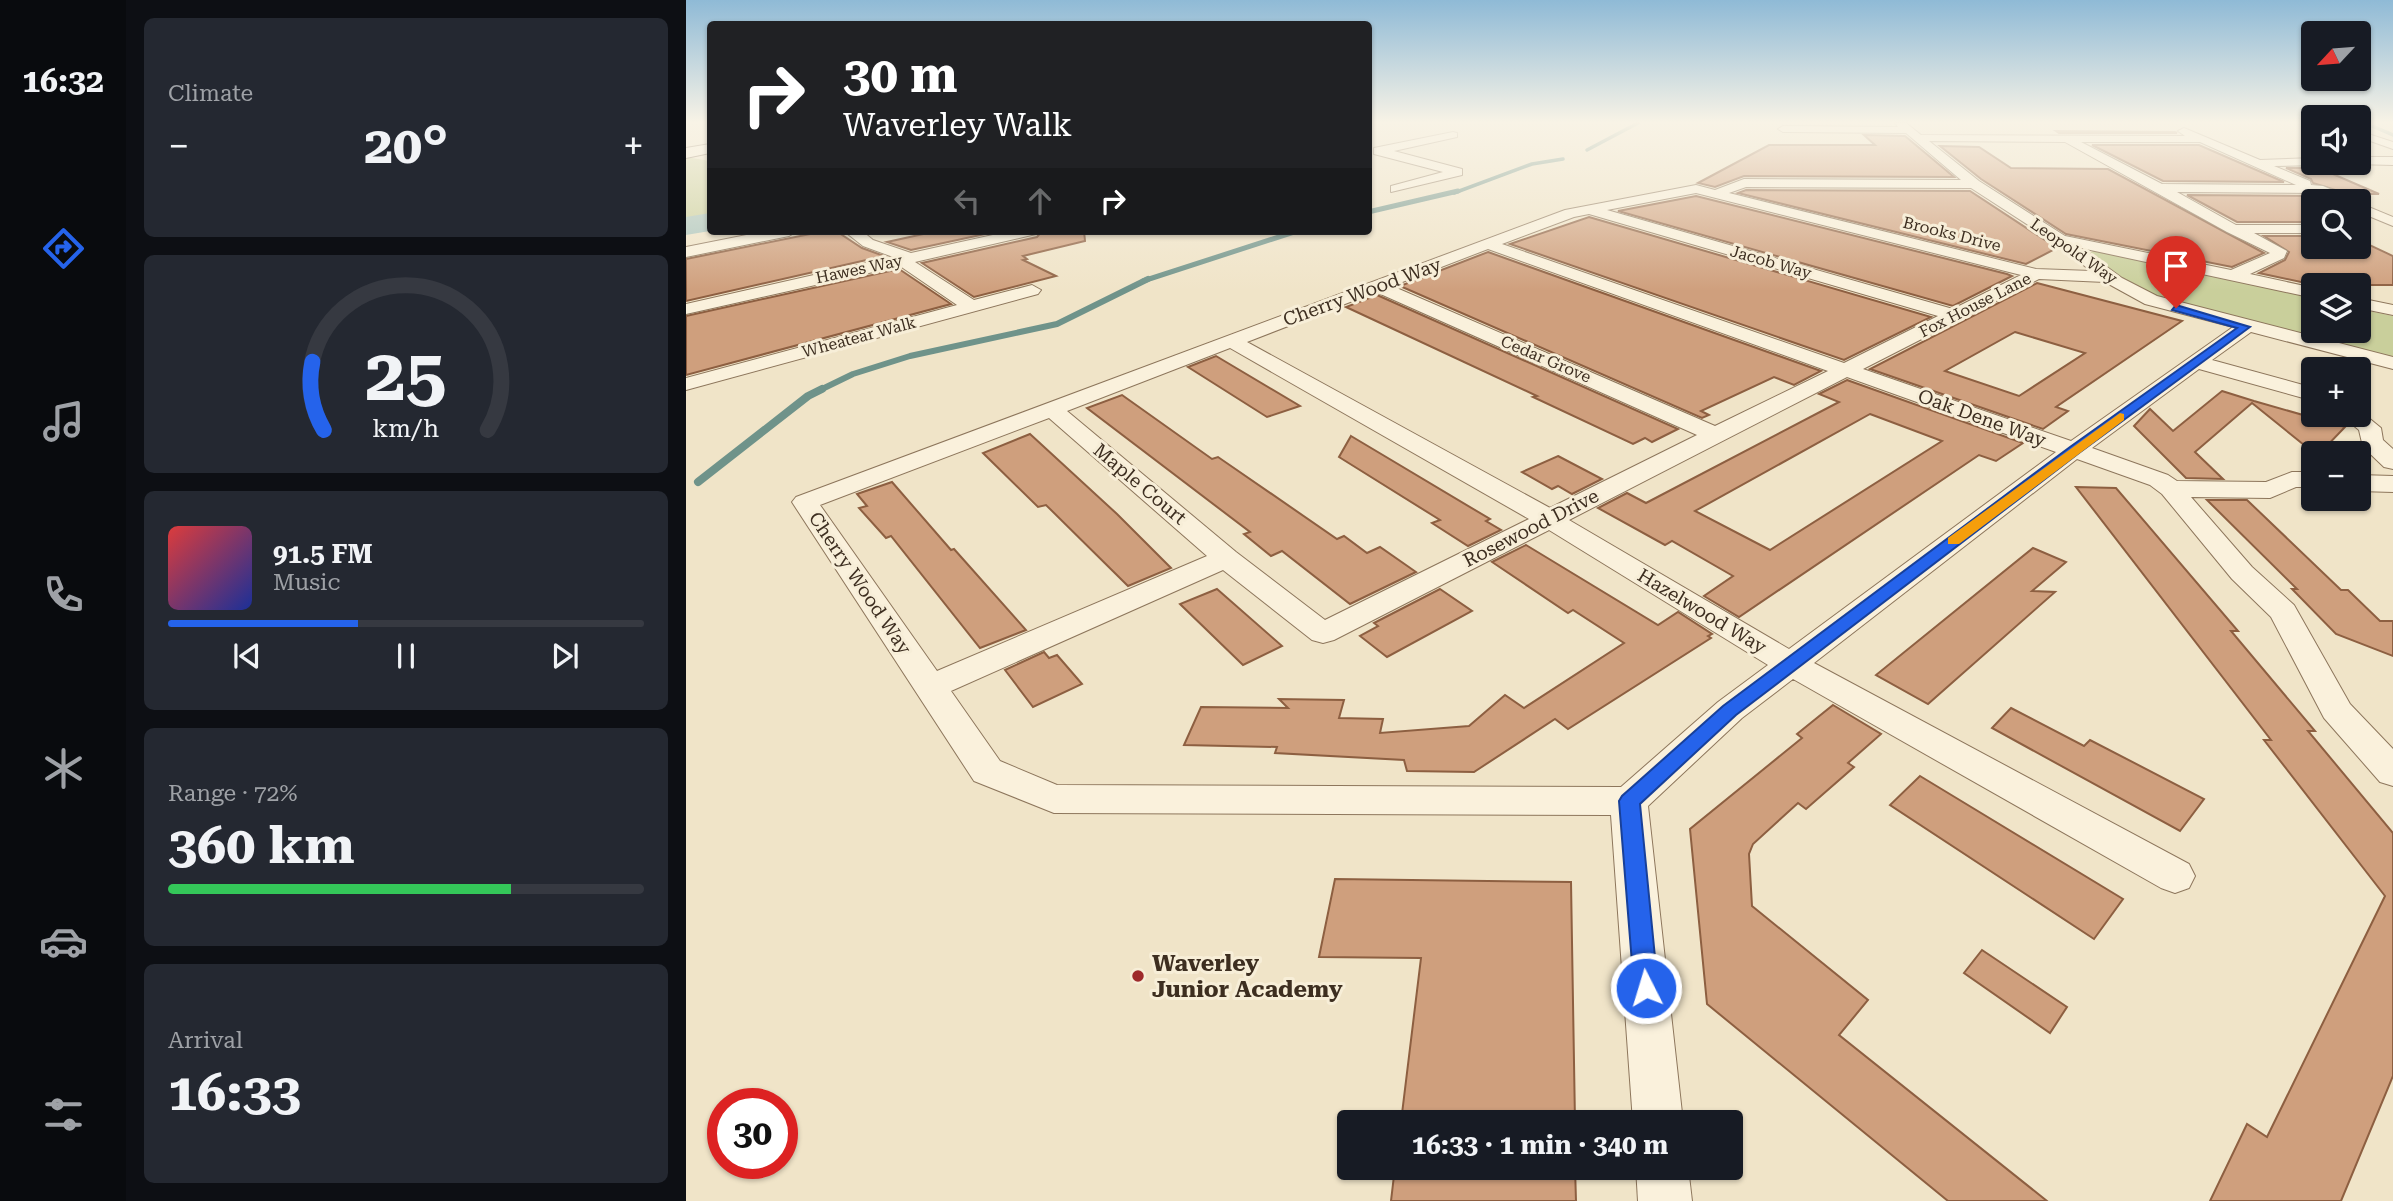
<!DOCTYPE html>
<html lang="en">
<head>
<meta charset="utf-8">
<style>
  body { margin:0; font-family:"Roboto Serif",serif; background:#242831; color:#f1f3f6; height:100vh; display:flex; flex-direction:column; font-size:26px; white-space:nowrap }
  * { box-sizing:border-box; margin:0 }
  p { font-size:23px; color:#9ea1a6 }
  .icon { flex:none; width:38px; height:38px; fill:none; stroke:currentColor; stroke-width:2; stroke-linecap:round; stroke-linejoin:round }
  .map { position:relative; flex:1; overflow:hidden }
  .drawer { display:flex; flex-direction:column; gap:18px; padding:18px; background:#0d0f14; width:560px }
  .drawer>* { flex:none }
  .top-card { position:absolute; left:21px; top:21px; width:665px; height:214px; border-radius:7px; box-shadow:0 2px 5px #0004; background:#202124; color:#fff; overflow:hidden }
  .needle { width:46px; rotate:244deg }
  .controls { position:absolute; left:1615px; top:21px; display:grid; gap:14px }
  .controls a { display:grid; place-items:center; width:70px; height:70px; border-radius:7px; background:#171b24; box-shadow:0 2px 5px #0004; font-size:35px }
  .speed { position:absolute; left:21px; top:1088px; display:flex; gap:14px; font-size:35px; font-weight:700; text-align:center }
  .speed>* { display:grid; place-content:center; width:91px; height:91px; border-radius:50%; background:#171b24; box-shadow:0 2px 5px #0004; line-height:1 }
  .speed .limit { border:10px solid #d22; background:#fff; color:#111 }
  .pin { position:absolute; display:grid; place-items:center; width:60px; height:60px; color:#fff; margin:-72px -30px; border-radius:50% 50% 50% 0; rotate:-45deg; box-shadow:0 0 7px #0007 }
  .pin .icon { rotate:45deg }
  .me { position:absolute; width:77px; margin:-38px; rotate:355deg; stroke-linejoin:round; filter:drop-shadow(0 0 5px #0008) }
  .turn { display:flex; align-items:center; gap:24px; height:147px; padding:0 21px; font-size:32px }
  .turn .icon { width:91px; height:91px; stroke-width:2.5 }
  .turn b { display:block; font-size:49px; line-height:60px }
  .lanes { display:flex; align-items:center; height:66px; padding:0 21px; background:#0003; justify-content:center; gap:35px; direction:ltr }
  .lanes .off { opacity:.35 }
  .big { font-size:52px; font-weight:700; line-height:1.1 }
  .drawer .widget { flex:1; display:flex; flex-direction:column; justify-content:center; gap:10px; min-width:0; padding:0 24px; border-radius:10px; background:#242831 }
  .drawer .dial { align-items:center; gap:0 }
  .dial svg { height:182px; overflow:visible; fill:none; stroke:#363941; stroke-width:7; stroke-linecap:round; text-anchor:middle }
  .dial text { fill:#f1f3f6; stroke:none }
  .song { display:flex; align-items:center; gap:21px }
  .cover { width:84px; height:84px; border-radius:10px; background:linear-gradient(135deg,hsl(0 70% 55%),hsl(230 70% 35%)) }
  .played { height:7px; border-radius:4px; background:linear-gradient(90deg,#2563eb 40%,#363941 40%) }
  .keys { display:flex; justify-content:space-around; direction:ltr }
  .heat { display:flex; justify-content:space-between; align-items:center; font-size:38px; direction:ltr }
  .charge { height:10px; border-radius:5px; background:linear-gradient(90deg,#34c759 72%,#363941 0) }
  .trip { position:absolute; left:651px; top:1110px; width:406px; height:70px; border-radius:7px; background:#171b24; box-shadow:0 2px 5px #0004; font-weight:700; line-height:70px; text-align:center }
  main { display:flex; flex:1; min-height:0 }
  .tab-bar { display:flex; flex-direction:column; width:126px; justify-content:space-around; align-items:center; background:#090b0e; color:#9ea1a6 }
  .tab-bar .icon { width:49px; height:49px }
  .tab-bar .active { color:#2563eb }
  .tab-bar b { font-size:32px; color:#f1f3f6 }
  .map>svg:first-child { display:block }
</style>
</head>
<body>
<main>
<nav class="tab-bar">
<b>16:32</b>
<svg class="icon active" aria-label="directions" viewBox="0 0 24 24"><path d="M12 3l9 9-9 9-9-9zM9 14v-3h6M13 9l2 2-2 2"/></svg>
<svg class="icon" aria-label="music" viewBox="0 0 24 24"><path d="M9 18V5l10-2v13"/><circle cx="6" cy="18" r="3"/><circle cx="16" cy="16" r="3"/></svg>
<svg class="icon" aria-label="phone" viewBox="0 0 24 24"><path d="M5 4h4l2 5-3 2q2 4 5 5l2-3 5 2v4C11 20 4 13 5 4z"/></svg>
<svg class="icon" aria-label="climate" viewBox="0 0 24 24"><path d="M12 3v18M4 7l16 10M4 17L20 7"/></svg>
<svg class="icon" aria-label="car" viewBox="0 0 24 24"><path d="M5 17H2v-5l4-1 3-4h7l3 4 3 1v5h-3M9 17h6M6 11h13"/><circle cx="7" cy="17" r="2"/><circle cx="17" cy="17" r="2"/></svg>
<svg class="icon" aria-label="filters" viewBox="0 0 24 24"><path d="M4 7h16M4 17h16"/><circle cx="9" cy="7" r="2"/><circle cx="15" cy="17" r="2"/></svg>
</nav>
<section class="drawer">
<div class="widget"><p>Climate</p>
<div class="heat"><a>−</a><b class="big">20°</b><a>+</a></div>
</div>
<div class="widget dial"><svg viewBox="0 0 100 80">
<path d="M14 69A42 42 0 1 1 86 69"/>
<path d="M14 69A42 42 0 0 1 9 39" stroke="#2563eb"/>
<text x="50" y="56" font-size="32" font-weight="700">25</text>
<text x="50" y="72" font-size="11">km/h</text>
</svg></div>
<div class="widget">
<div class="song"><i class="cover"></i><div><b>91.5 FM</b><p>Music</p></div></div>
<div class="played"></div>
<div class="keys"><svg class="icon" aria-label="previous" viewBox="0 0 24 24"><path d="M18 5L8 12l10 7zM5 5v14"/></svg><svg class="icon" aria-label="pause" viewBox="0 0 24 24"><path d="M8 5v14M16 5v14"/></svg><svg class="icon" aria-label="next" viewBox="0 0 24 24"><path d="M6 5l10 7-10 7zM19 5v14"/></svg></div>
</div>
<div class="widget"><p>Range · 72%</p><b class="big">360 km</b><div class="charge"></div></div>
<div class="widget"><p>Arrival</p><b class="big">16:33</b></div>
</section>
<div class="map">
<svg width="1707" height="1201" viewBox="0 0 1707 1201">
  <rect width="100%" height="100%" fill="#f0e4c8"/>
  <g fill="#c9cf9b">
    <path d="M0,157L24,161V217L0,221Z"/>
    <path d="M1411,249L1627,298L1628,331H1673V309L1707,316V360L1475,299L1450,289L1400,255Z"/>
  </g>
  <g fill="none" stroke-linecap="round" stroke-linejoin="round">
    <g stroke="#6f938a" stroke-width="3.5">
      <path d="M1679,123L1707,135"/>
      <path d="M901,150L952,123"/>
      <path d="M768,193L846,164L877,159"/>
    </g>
    <g stroke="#6f938a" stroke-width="5">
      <path d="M682,212L772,191"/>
      <path d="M457,281L611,231"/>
    </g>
    <path stroke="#6f938a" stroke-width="6" d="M132,391L167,374L224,356L371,324L462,279"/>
    <path stroke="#6f938a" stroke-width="8" d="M12,482L122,396L136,389"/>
    <path fill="#a9c4bc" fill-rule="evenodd" d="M24,213V231L0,235V217Z"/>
  </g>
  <g fill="#cf9f7d" stroke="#8d5f41" stroke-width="2" fill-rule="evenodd">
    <path d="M1370,131L1489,132L1491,133H1373Z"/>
    <path d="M1178,135L1219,136L1268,177L1058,176L1029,187L1012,183L1083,145H1189Z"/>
    <path d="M1406,145H1513L1598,182L1477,181Z"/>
    <path d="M1254,146L1293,147L1325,168L1422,169L1578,253L1546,267L1380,234L1295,179Z"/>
    <path d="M1600,168H1633L1693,194H1662L1627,183L1625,179Z"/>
    <path d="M1060,190L1284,191L1371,248L1340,264L1052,193Z"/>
    <path d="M1501,195L1629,196L1643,201H1628V222H1551Z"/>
    <path d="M1010,196L1321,274L1326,276L1267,306L932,211Z"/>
    <path d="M903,217L1245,317L1158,360L824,244Z"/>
    <path d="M139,231H150L176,248L198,256L0,301V259Z"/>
    <path d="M251,231H313L225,250L201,242Z"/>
    <path d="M356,231H398L399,241L337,256L341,259L337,260L370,276L288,297L236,263L351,237Z"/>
    <path d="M1578,236H1628V247H1673V240L1707,256V285H1629L1573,273L1599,260L1603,252Z"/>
    <path d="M802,252L1135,371L1108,385L1088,377L1015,411L1023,415L1016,418L714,286Z"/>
    <path d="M213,269L265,304L0,375V316Z"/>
    <path d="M1351,283L1496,321L1370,407L1382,411L1357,429L1184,369ZM1329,332L1399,353L1333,396L1259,371Z"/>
    <path d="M691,295L992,429L966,442L959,438L947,444L847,397L851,396L660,307Z"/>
    <path d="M530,356L614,406L581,417L502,367Z"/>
    <path d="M1161,380L1337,443L1310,461L1293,455L1053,617L1018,596L1047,576L986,541L979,545L912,508L941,493L960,503L1153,402L1133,394ZM1184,414L1256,441L1084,550L1009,511Z"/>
    <path d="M1536,391L1568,401L1659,427L1634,453H1628L1566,403L1509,452L1537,479L1500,478L1448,426L1464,409L1487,431Z"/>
    <path d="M436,395L526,459L532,457L651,539L658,536L681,553L694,547L730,572L664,604L596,551L585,556L558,534L564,532L401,408Z"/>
    <path d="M344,434L431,514L485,568L442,586L360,505L352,507L297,453Z"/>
    <path d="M665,436L804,519L800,521L815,530L782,546L746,523L754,520L653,457Z"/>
    <path d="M872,456L916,479L886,494L872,486L866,489L836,472Z"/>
    <path d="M206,482L265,550L268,549L340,630L294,648L205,536L200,538L173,508L181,506L171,494Z"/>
    <path d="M1390,487L1430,488L1552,631H1545L1629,731H1622L1707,833V1076L1655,1201H1524L1561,1124L1581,1137L1699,896L1578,740H1585Z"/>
    <path d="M1521,500H1561L1655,590H1662L1694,621H1707V656L1650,634L1606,589H1611Z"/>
    <path d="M840,545L972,625L992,612L1026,634L1022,636L1025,638L882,729L869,719L788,772L721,771L718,760L589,753L591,747L498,745L515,707L602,708L593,699L658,700L653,718L697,719L694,733L783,726L819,695L838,708L938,643L887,610L882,613L806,562Z"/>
    <path d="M1347,548L1380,562L1346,591L1369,592L1242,704L1190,675Z"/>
    <path d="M531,589L596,646L557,665L494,604Z"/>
    <path d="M754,589L786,611L701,657L674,636L692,626L688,623Z"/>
    <path d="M358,652L363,658L371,655L396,684L347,707L319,670Z"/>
    <path d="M1147,705L1195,734L1162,763L1168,767L1120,809L1112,803L1067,844L1063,854L1066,906L1182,1000L1153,1035L1361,1201H1262L1021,1004L1004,829L1116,738L1111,734Z"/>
    <path d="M1325,708L1398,746L1404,740L1518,799L1494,831L1306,728Z"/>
    <path d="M1234,776L1437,899L1408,939L1204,805Z"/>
    <path d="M649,879L885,882L889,1122H715L735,958L633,957Z"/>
    <path d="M1296,950L1381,1007L1364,1033L1278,973Z"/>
    <path d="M709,1167H889L890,1201H705Z"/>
  </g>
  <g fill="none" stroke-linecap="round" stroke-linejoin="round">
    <defs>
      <g id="street">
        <path d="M1209,123H1220L1235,135L1499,136L1492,131L1498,128L1574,160L1628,158V163L1632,165L1588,166L1624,181L1625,185L1637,186L1665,198L1667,201H1649L1630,193L1491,192L1550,225H1628V233H1568L1601,251L1598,258L1564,274L1628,288V298L1395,248L1436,278L1471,296L1707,357V369L1565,332L1526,360L1628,388V401L1513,369L1406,448L1482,475L1491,481L1580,482L1606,472H1628V487H1610L1584,498L1505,497L1566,567L1608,605L1664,704L1707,749V786L1694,782L1638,718L1585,617L1546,579L1476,494L1464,485L1391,459L1128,663L1503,864L1509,876L1503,888L1489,893L1475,888L1107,679L1056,718L962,806L997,1122H947L925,815L368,813L288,781L106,502L110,497L879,210L1010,185L1029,190L1058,179L1275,180L1220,133L1097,132L1092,129L1097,126L1212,127ZM1243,141L1379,142L1541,232L1584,253L1545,270L1379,236L1293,181ZM1395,142H1514L1610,185L1476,184ZM1060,187L1285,188L1367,241L1405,271L1350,269L1043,193ZM1010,193L1335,275L1267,309L921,210ZM903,214L1252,316L1158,363L816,244L888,217ZM802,249L1142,371L1029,426L706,286ZM1353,279L1419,282L1459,304L1547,327L1385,441L1177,369ZM690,292L1011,435L864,508L561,342ZM544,348L843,519L639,620L550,552L381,411ZM1161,377L1370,452L1103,649L883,520ZM363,418L521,556L251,671L134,505ZM863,530L1082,665L1032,702L935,787L371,785L314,761L265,691L537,570L626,640L637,643L648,640Z"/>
        <path d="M1673,131L1707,142V149L1673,137Z"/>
        <path d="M767,132L771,133V137L708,151L776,169V175L705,192V186L757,172L688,154V148Z"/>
        <path d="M1673,157H1707V165L1669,164L1673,163Z"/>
        <path d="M1673,203L1707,217V226L1673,212Z"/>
        <path d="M81,231H111L103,236L0,257V247Z"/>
        <path d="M158,231H176L187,240L225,253L325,231H353L350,234L229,262L288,300L346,285L355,290L352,294L0,390V378L271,305L214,266L0,314V304L207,257L177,246Z"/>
        <path d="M1673,298L1707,305V315L1673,308Z"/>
        <path d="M1673,410L1695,428L1697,440L1707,449V469L1698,467L1677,447L1673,430L1655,415H1673Z"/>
        <path d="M1673,475L1707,476V492L1673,491Z"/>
        <path d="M950,1167H1002L1006,1201H952Z"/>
      </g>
      <path id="secondary" d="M24,144V153L0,158V148Z"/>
    </defs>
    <use href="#street" stroke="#8d765c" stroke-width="2"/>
    <use href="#secondary" stroke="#6f573f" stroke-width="2"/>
    <use href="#street" fill="#faf1dc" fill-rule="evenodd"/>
    <use href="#secondary" fill="#faf1dc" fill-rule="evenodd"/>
  </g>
  <linearGradient id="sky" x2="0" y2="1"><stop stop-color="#8fbad6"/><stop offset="0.42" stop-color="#f8f3e6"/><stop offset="1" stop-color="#f8f3e6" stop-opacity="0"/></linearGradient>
  <rect width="1707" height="291" fill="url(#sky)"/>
  <path fill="#2563eb" stroke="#184099" stroke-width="2" d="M1490,305L1564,327L1393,453L1050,715L954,804L972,988L969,996L960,999L951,996L948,988L933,801L936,796L1037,706L1384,447L1551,328L1486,310Z"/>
  <path fill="#f59e0b" d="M1434,413L1438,414V420L1273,544H1262V538Z"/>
  <circle fill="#9e2a2b" stroke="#f7eed8" stroke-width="2.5" cx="452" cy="976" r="7"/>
  <g text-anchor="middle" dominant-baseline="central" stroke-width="6" stroke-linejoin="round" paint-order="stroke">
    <g font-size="16" fill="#3d2e20" stroke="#f7eed8">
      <text transform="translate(1266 234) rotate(14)">Brooks Drive</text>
      <text transform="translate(1388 251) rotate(35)">Leopold Way</text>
      <text transform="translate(1085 262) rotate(16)">Jacob Way</text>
      <text transform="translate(173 269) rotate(-12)">Hawes Way</text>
      <text transform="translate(1289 305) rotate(-27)">Fox House Lane</text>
      <text transform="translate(173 337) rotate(-15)">Wheatear Walk</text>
      <text transform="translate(860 359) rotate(23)">Cedar Grove</text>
    </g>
    <g font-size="19" fill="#3d2e20" stroke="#f7eed8">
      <text transform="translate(676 292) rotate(-20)">Cherry Wood Way</text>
      <text transform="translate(1296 418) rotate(20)">Oak Dene Way</text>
      <text transform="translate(454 484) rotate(40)">Maple Court</text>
      <text transform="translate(845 528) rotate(-27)">Rosewood Drive</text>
      <text transform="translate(174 583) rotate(56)">Cherry Wood Way</text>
      <text transform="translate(1016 611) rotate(31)">Hazelwood Way</text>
    </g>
    <g font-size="23" font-weight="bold" fill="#3d2e20" stroke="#f7eed8" text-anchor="start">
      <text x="466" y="963">Waverley<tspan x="466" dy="26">Junior Academy</tspan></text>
    </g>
  </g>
</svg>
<div class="controls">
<a><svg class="needle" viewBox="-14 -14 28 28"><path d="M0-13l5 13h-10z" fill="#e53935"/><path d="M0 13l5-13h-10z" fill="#9ea1a6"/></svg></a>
<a><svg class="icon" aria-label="sound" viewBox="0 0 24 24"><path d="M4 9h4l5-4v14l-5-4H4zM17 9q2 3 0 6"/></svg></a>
<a><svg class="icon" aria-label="search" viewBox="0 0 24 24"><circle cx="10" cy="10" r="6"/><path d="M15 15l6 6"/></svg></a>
<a><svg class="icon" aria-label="layers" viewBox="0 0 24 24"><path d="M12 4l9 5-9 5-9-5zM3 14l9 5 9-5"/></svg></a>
<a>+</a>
<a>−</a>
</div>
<div class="speed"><div class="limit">30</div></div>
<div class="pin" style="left:1490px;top:308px;background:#d93025"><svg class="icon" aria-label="arrive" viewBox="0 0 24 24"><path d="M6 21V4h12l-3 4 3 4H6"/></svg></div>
<svg class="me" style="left:960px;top:988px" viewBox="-20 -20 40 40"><circle r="17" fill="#2563eb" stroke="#fff" stroke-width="3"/><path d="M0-11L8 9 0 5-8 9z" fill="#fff"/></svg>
<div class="trip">16:33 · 1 min · 340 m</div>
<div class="top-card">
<div class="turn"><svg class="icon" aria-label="right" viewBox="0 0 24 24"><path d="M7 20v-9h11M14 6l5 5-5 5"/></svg><div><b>30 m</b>Waverley Walk</div></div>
<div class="lanes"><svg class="icon off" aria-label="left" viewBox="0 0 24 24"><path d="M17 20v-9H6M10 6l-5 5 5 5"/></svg><svg class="icon off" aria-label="ahead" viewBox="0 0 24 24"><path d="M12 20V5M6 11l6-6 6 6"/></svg><svg class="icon" aria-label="right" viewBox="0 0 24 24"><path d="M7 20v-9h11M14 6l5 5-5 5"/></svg></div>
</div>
</div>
</main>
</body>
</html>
